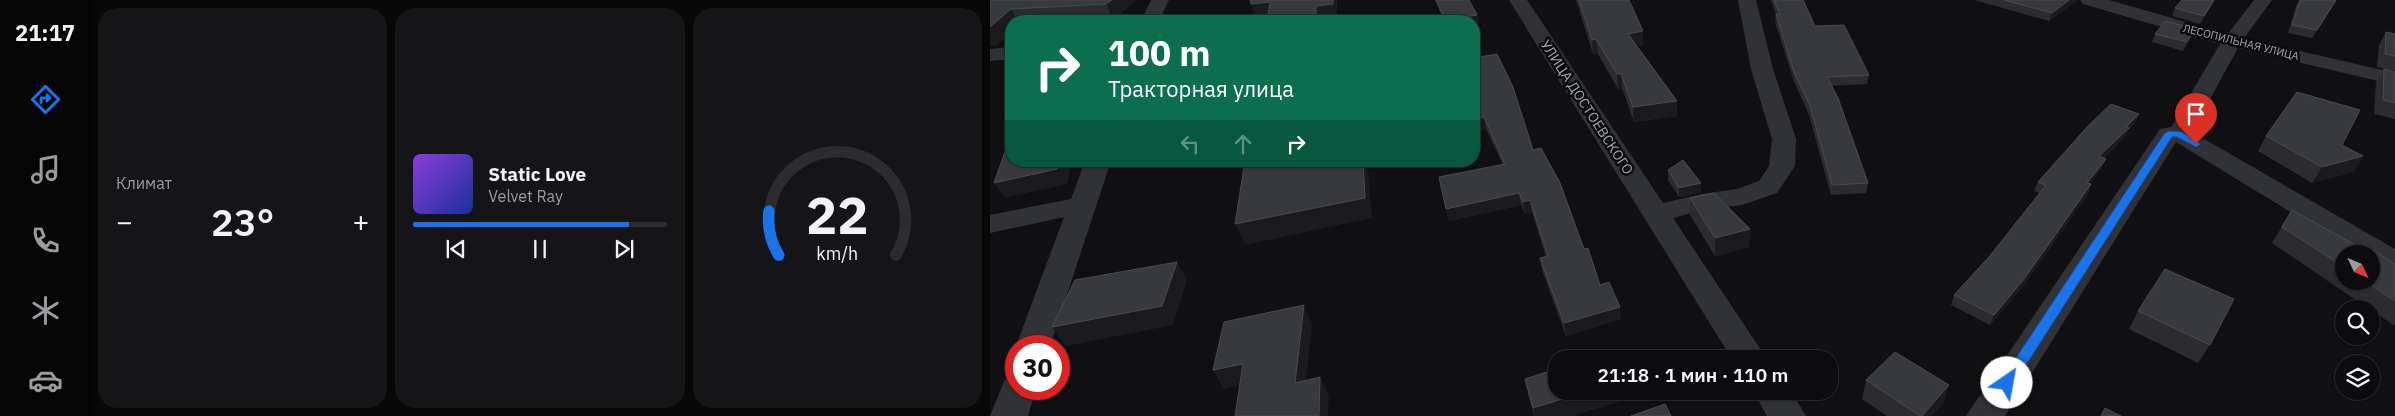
<!DOCTYPE html>
<html lang="ru">
<head>
<meta charset="utf-8">
<style>
  body { margin:0; font-family:"IBM Plex Sans",sans-serif; background:#151517; color:#f1f3f6; height:100vh; display:flex; flex-direction:column; font-size:19px; white-space:nowrap }
  * { box-sizing:border-box; margin:0 }
  p { font-size:16px; color:#9a9b9e }
  .icon { flex:none; width:28px; height:28px; fill:none; stroke:currentColor; stroke-width:2; stroke-linecap:round; stroke-linejoin:round }
  .map { position:relative; flex:1; overflow:hidden }
  .side { display:flex; flex-direction:column; gap:8px; padding:8px; background:#070708; width:900px }
  .side>* { flex:none }
  .guide { position:absolute; left:15px; top:15px; width:475px; height:152px; border-radius:20px; box-shadow:0 1px 4px #0004,0 0 0 1px #2c2c2e; background:#0b6e4f; color:#fff; overflow:hidden }
  .needle { width:32px; rotate:134deg }
  .buttons { position:absolute; left:1345px; top:245px; display:grid; gap:10px }
  .buttons a { display:grid; place-items:center; width:45px; height:45px; border-radius:50%; background:#0c0c0e; box-shadow:0 1px 4px #0004,0 0 0 1px #2c2c2e; font-size:25px }
  .speed { position:absolute; left:15px; top:335px; display:flex; gap:10px; font-size:25px; font-weight:700; text-align:center }
  .speed>* { display:grid; place-content:center; width:65px; height:65px; border-radius:50%; background:#0c0c0e; box-shadow:0 1px 4px #0004,0 0 0 1px #2c2c2e; line-height:1 }
  .speed .limit { border:8px solid #d22; background:#fff; color:#111 }
  .pin { position:absolute; display:grid; place-items:center; width:42px; height:42px; color:#fff; margin:-51px -21px; border-radius:50% 50% 50% 0; rotate:-45deg; box-shadow:0 0 5px #0007 }
  .pin .icon { rotate:45deg }
  .me { position:absolute; width:55px; margin:-28px; rotate:33deg; stroke-linejoin:round; filter:drop-shadow(0 0 4px #0008) }
  .turn { display:flex; align-items:center; gap:18px; height:105px; padding:0 20px; font-size:22px }
  .turn .icon { width:65px; height:65px; stroke-width:2.5 }
  .turn b { display:block; font-size:35px; line-height:42px }
  .lanes { display:flex; align-items:center; height:48px; padding:0 20px; background:#0003; justify-content:center; gap:25px; direction:ltr }
  .lanes .off { opacity:.35 }
  .big { font-size:38px; font-weight:600; line-height:1.1 }
  .side .widget { flex:1; display:flex; flex-direction:column; justify-content:center; gap:8px; min-width:0; padding:0 18px; border-radius:20px; background:#151517 }
  .side .dial { align-items:center; gap:0 }
  .dial svg { height:130px; overflow:visible; fill:none; stroke:#2c2c2e; stroke-width:7; stroke-linecap:round; text-anchor:middle }
  .dial text { fill:#f1f3f6; stroke:none }
  .song { display:flex; align-items:center; gap:15px }
  .cover { width:60px; height:60px; border-radius:8px; background:linear-gradient(135deg,hsl(270 70% 55%),hsl(230 70% 35%)) }
  .played { height:5px; border-radius:2px; background:linear-gradient(90deg,#1a73e8 85%,#2c2c2e 85%) }
  .keys { display:flex; justify-content:space-around; direction:ltr }
  .heat { display:flex; justify-content:space-between; align-items:center; font-size:28px; direction:ltr }
  .side .tiles { flex:1; display:grid; gap:8px; grid-template-columns:repeat(3,1fr) }
  .trip { position:absolute; left:558px; top:350px; width:290px; height:50px; border-radius:20px; background:#0c0c0e; box-shadow:0 1px 4px #0004,0 0 0 1px #2c2c2e; font-weight:600; line-height:50px; text-align:center }
  main { display:flex; flex:1; min-height:0 }
  .tab-bar { display:flex; flex-direction:column; width:90px; justify-content:space-around; align-items:center; background:#050506; color:#9a9b9e }
  .tab-bar .icon { width:35px; height:35px }
  .tab-bar .active { color:#1a73e8 }
  .tab-bar b { font-size:22px; color:#f1f3f6 }
  .map>svg:first-child { display:block }
</style>
</head>
<body>
<main>
<nav class="tab-bar">
<b>21:17</b>
<svg class="icon active" aria-label="directions" viewBox="0 0 24 24"><path d="M12 3l9 9-9 9-9-9zM9 14v-3h6M13 9l2 2-2 2"/></svg>
<svg class="icon" aria-label="music" viewBox="0 0 24 24"><path d="M9 18V5l10-2v13"/><circle cx="6" cy="18" r="3"/><circle cx="16" cy="16" r="3"/></svg>
<svg class="icon" aria-label="phone" viewBox="0 0 24 24"><path d="M5 4h4l2 5-3 2q2 4 5 5l2-3 5 2v4C11 20 4 13 5 4z"/></svg>
<svg class="icon" aria-label="climate" viewBox="0 0 24 24"><path d="M12 3v18M4 7l16 10M4 17L20 7"/></svg>
<svg class="icon" aria-label="car" viewBox="0 0 24 24"><path d="M5 17H2v-5l4-1 3-4h7l3 4 3 1v5h-3M9 17h6M6 11h13"/><circle cx="7" cy="17" r="2"/><circle cx="17" cy="17" r="2"/></svg>
</nav>
<section class="side">
<div class="tiles">
<div class="widget"><p>Климат</p>
<div class="heat"><a>−</a><b class="big">23°</b><a>+</a></div>
</div>
<div class="widget">
<div class="song"><i class="cover"></i><div><b>Static Love</b><p>Velvet Ray</p></div></div>
<div class="played"></div>
<div class="keys"><svg class="icon" aria-label="previous" viewBox="0 0 24 24"><path d="M18 5L8 12l10 7zM5 5v14"/></svg><svg class="icon" aria-label="pause" viewBox="0 0 24 24"><path d="M8 5v14M16 5v14"/></svg><svg class="icon" aria-label="next" viewBox="0 0 24 24"><path d="M6 5l10 7-10 7zM19 5v14"/></svg></div>
</div>
<div class="widget dial"><svg viewBox="0 0 100 80">
<path d="M14 69A42 42 0 1 1 86 69"/>
<path d="M14 69A42 42 0 0 1 8 42" stroke="#1a73e8"/>
<text x="50" y="56" font-size="32" font-weight="700">22</text>
<text x="50" y="72" font-size="11">km/h</text>
</svg></div>
</div>
</section>
<div class="map">
<svg width="1405" height="416" viewBox="0 0 1405 416">
  <rect width="100%" height="100%" fill="#101012"/>
  <g fill="none" stroke-linecap="round" stroke-linejoin="round">
    <g fill="#313237" fill-rule="evenodd">
      <path d="M161,0H179L169,21H151Z"/>
      <path d="M519,0H537L673,203L712,194L747,189L769,181L779,166L782,139L761,69L748,0H766L783,69L806,139L805,166L787,193L752,205L712,210L683,218L777,359H742Z"/>
      <path d="M1090,0H1119L1238,34L1264,0H1282L1254,38L1405,73V85L1248,48L1202,132L1405,249V272L1394,269L1381,261V254H1369L1186,142L1015,416H976L1170,129L1181,127L1230,44L1093,4Z"/>
      <path d="M21,47V59L0,61V49Z"/>
      <path d="M95,161H121L60,346H26L74,217L0,233V215L81,199Z"/>
      <path d="M26,375V389H46L38,416H0L15,379Z"/>
      <path d="M763,391H801L816,416H777Z"/>
    </g>
  </g>
  <g fill="#2c2c30" fill-rule="evenodd">
    <path d="M0,0H146L124,20L90,21H21L6,46H0Z"/>
    <path d="M445,0H479L487,15L489,23L484,21H454Z"/>
    <path d="M586,0H639L653,45L647,46L687,116L644,122L632,88L628,89L608,54H603Z"/>
    <path d="M781,0H813L825,26L879,75L877,84L841,86L878,183L876,193L841,195L819,115L804,81L785,22L786,14Z"/>
    <path d="M984,0H1087L1059,21Z"/>
    <path d="M1225,0L1210,24L1182,16L1185,8Z"/>
    <path d="M1310,0H1347L1322,38L1298,33L1306,6Z"/>
    <path d="M1396,32L1405,34V71L1387,67L1389,45Z"/>
    <path d="M1165,34L1201,38L1193,51L1162,42Z"/>
    <path d="M484,58L543,150L594,249L610,285L631,319L576,336L552,270L550,258L556,257L542,212L535,214L531,205L459,221L456,209L513,165L496,129L491,130L484,100Z"/>
    <path d="M1394,69L1405,72V119L1384,114L1386,82Z"/>
    <path d="M1149,114L1145,123L1138,130L1135,137L1114,158L1112,168L1100,184H1101L1098,194L1031,289L1000,325L961,305L964,295L999,257L1050,193L1044,191L1048,182Z"/>
    <path d="M1276,136L1352,145L1373,156L1363,172L1322,183L1268,151Z"/>
    <path d="M678,170L711,192L689,197L678,180Z"/>
    <path d="M700,198L760,229L759,247L725,256L700,215Z"/>
    <path d="M1302,210L1378,252L1405,264V326L1381,310V309H1379L1282,243ZM1354,254L1381,281H1354Z"/>
    <path d="M1148,311L1220,345L1208,363L1139,329Z"/>
    <path d="M535,379L566,391H629L630,401L582,416H544L539,397Z"/>
    <path d="M876,380L959,385L953,404L942,416H897L872,399Z"/>
  </g>
  <g fill="#1b1b1e">
    <path d="M122,0H146L124,20L116,4Z"/>
    <path d="M343,0H347V18L330,20V21H326V6Z"/>
    <path d="M1079,0H1087L1059,21L1062,13Z"/>
    <path d="M1224,0H1225L1210,24L1214,16Z"/>
    <path d="M1346,0H1347L1322,38L1327,30Z"/>
    <path d="M280,2L284,16L266,18L261,4Z"/>
    <path d="M21,9L28,21H21V32L6,46H0V27Z"/>
    <path d="M487,15L489,23L484,24V21H455V20Z"/>
    <path d="M1205,29L1201,38L1193,51L1197,42Z"/>
    <path d="M653,31V45L639,48L638,34Z"/>
    <path d="M606,39L608,54H603L602,40Z"/>
    <path d="M627,74H631L632,88L628,89Z"/>
    <path d="M687,101V116L644,122L643,107Z"/>
    <path d="M1149,114L1145,123L1138,130L1135,137L1105,166L1109,156Z"/>
    <path d="M494,117L496,129L491,130L489,118Z"/>
    <path d="M1373,156L1363,172L1322,183L1332,167Z"/>
    <path d="M1116,159L1112,168L1093,193L1097,183Z"/>
    <path d="M69,161H82L77,184L15,198L4,183Z"/>
    <path d="M373,161H376L378,168L382,218L255,245L245,224Z"/>
    <path d="M711,183V192L689,197V188Z"/>
    <path d="M1101,184L1098,194L1031,289L1000,325L1004,315Z"/>
    <path d="M529,193L531,205L459,221L456,209Z"/>
    <path d="M540,200L542,212L535,214L533,202Z"/>
    <path d="M760,229L759,247L725,256V238Z"/>
    <path d="M187,262L197,280L183,325L76,346L62,327Z"/>
    <path d="M314,305L322,324L314,402L305,383Z"/>
    <path d="M630,307L631,319L576,336L574,323Z"/>
    <path d="M253,364L263,383L234,389L223,370Z"/>
    <path d="M330,377L339,396L338,416H329Z"/>
    <path d="M959,385L953,404L942,416H932Z"/>
    <path d="M598,391H629L630,401L582,416H545L543,408Z"/>
  </g>
  <g fill="#38393e" stroke="#494b50">
    <path d="M0,0H122L116,4L21,9L0,27Z"/>
    <path d="M260,0H343V4L326,6V21H277L280,2L261,4Z"/>
    <path d="M446,0H479L487,15L455,20Z"/>
    <path d="M589,0H639L653,31L638,34L687,101L643,107L631,74H627L606,39L602,40Z"/>
    <path d="M784,0H813L825,26L854,25L879,75L837,77L848,98L878,183L842,185L820,106L804,72L786,14H790Z"/>
    <path d="M1014,0H1079L1062,13Z"/>
    <path d="M1192,0H1224L1214,16L1185,8Z"/>
    <path d="M1310,0H1346L1327,30L1302,25Z"/>
    <path d="M1175,21L1205,29L1197,42L1165,34Z"/>
    <path d="M1396,32L1405,34V56L1395,54Z"/>
    <path d="M507,54L523,87L543,150L551,148L570,183L594,249L598,248L610,285L619,282L630,307L574,323L550,258L558,256L540,200L533,202L529,193L456,209L449,177L515,164L494,117L489,118L484,98V58Z"/>
    <path d="M1394,69L1405,72V103L1393,100Z"/>
    <path d="M1307,92L1370,110L1352,145L1373,156L1332,167L1276,136Z"/>
    <path d="M1121,104L1149,114L1136,127L1139,128L1109,156L1116,159L1097,183L1101,184L1034,279L1004,315L964,295L999,257L1056,185L1048,182L1098,126Z"/>
    <path d="M21,135V161H69L67,169L4,183Z"/>
    <path d="M693,160L711,183L689,188L678,170Z"/>
    <path d="M255,161H373L375,198L245,224Z"/>
    <path d="M724,193L760,229L725,238L700,198Z"/>
    <path d="M1302,210L1378,252L1383,250L1405,264V301L1375,281H1381V254H1354V267L1292,227Z"/>
    <path d="M187,262L172,306L62,327L85,280Z"/>
    <path d="M1175,269L1244,299L1220,345L1148,311Z"/>
    <path d="M314,305L305,383L330,377L329,416H245L253,364L223,370L234,322Z"/>
    <path d="M905,352L959,385L932,416H930L876,380Z"/>
    <path d="M617,354L619,359H602Z"/>
    <path d="M566,369V391H598L543,408L535,379Z"/>
    <path d="M675,404L681,416H641Z"/>
    <path d="M1115,408L1131,416H1111Z"/>
  </g>
  <path fill="#1a73e8" stroke="#114b97" d="M1179,131L1192,132L1211,144L1206,147L1187,137H1182L1022,387L1017,389L1012,387L1010,383L1012,379L1174,134Z"/>
  <g text-anchor="middle" dominant-baseline="central" stroke-width="5" stroke-linejoin="round" paint-order="stroke">
    <g font-size="11" fill="#a1a7b3" stroke="#0b0b0d">
      <text transform="translate(1251 42) rotate(14)">ЛЕСОПИЛЬНАЯ УЛИЦА</text>
    </g>
    <g font-size="14" fill="#a1a7b3" stroke="#0b0b0d">
      <text transform="translate(597 107) rotate(57)">УЛИЦА ДОСТОЕВСКОГО</text>
    </g>
  </g>
</svg>
<div class="buttons">
<a><svg class="needle" viewBox="-14 -14 28 28"><path d="M0-13l5 13h-10z" fill="#e53935"/><path d="M0 13l5-13h-10z" fill="#9a9b9e"/></svg></a>
<a><svg class="icon" aria-label="search" viewBox="0 0 24 24"><circle cx="10" cy="10" r="6"/><path d="M15 15l6 6"/></svg></a>
<a><svg class="icon" aria-label="layers" viewBox="0 0 24 24"><path d="M12 4l9 5-9 5-9-5zM3 14l9 5 9-5"/></svg></a>
</div>
<div class="speed"><div class="limit">30</div></div>
<div class="pin" style="left:1206px;top:144px;background:#d93025"><svg class="icon" aria-label="arrive" viewBox="0 0 24 24"><path d="M6 21V4h12l-3 4 3 4H6"/></svg></div>
<svg class="me" style="left:1017px;top:383px" viewBox="-20 -20 40 40"><circle r="19" fill="#fff"/><path d="M0-13L10 11 0 6-10 11z" fill="#1a73e8"/></svg>
<div class="trip">21:18 · 1 мин · 110 m</div>
<div class="guide">
<div class="turn"><svg class="icon" aria-label="right" viewBox="0 0 24 24"><path d="M7 20v-9h11M14 6l5 5-5 5"/></svg><div><b>100 m</b>Тракторная улица</div></div>
<div class="lanes"><svg class="icon off" aria-label="left" viewBox="0 0 24 24"><path d="M17 20v-9H6M10 6l-5 5 5 5"/></svg><svg class="icon off" aria-label="ahead" viewBox="0 0 24 24"><path d="M12 20V5M6 11l6-6 6 6"/></svg><svg class="icon" aria-label="right" viewBox="0 0 24 24"><path d="M7 20v-9h11M14 6l5 5-5 5"/></svg></div>
</div>
</div>
</main>
</body>
</html>
